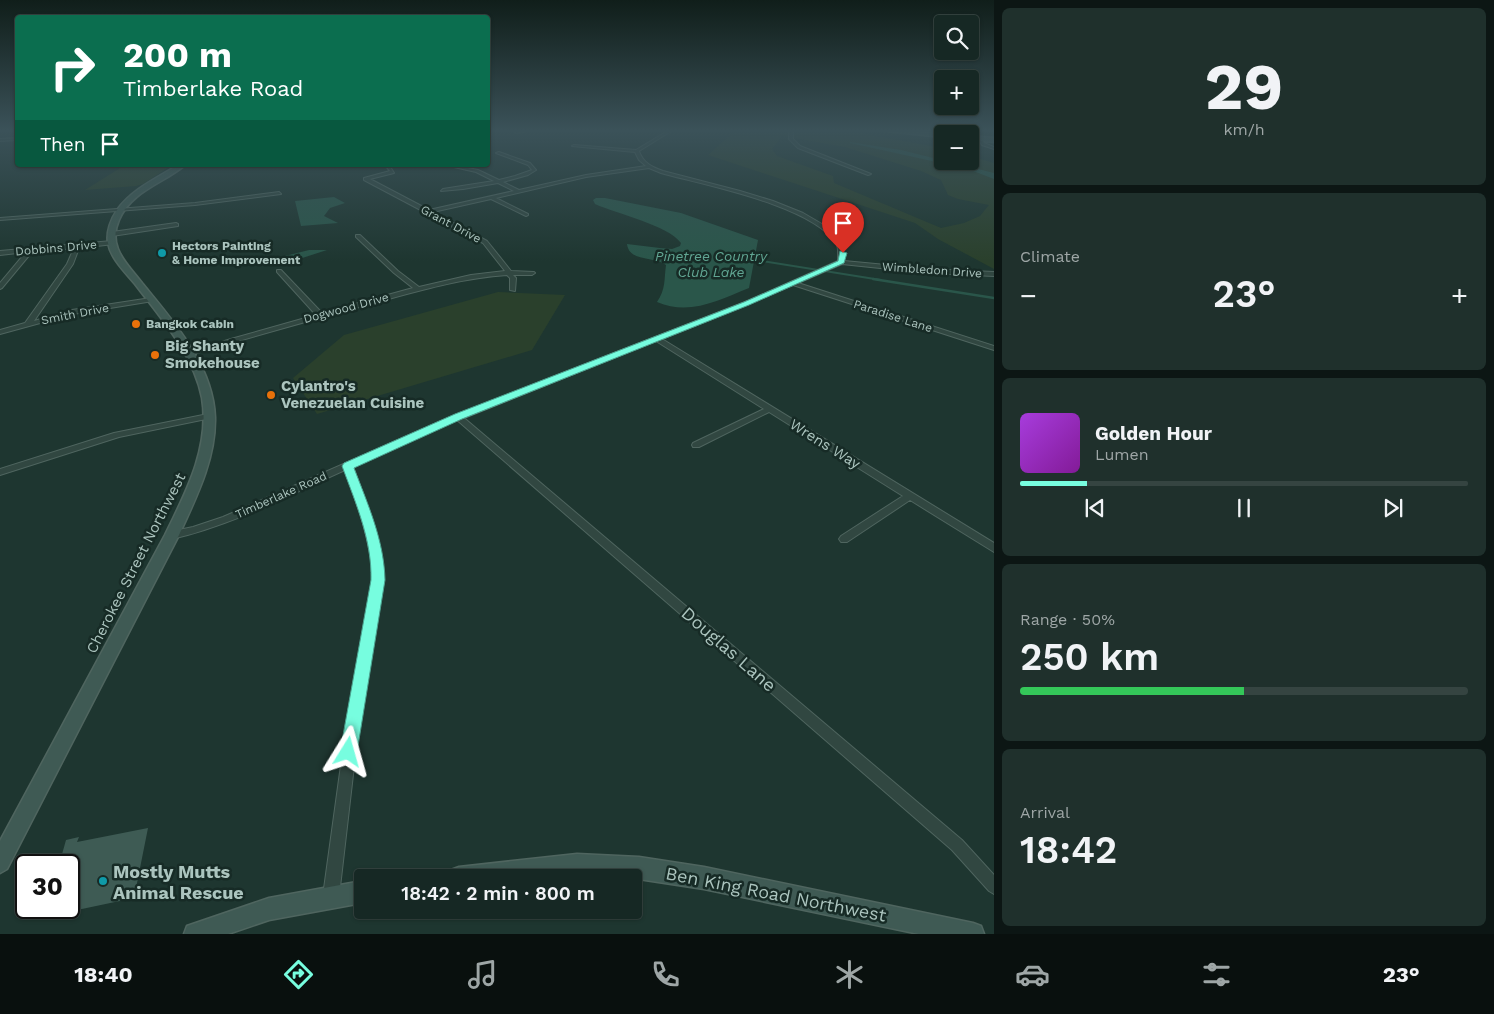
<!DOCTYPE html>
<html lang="en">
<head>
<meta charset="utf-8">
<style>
  body { margin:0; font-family:"Work Sans",sans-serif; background:#1f302c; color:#f1f3f6; height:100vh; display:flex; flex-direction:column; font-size:19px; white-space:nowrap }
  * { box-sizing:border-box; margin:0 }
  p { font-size:16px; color:#9ea6a6 }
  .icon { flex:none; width:28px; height:28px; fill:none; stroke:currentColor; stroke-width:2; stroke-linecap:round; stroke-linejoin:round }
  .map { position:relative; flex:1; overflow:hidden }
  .side { display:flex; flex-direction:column; gap:8px; padding:8px; background:#0c1614; width:500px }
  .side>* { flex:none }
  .hud { position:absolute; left:15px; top:15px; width:475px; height:152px; border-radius:5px; box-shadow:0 1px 4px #0004,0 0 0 1px #354441; background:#0b6e4f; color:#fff; overflow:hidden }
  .tools { position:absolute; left:934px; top:15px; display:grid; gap:10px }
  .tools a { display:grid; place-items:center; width:45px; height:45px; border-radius:5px; background:#162824; box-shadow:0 1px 4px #0004,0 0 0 1px #354441; font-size:25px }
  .speed { position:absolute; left:15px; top:854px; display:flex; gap:10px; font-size:25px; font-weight:700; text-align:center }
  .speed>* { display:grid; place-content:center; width:65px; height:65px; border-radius:50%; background:#162824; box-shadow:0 1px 4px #0004,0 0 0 1px #354441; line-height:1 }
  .speed .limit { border:2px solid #111; border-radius:8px; background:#fff; color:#111 }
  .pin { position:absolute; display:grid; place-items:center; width:42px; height:42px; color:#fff; margin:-51px -21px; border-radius:50% 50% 50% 0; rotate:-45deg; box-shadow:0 0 5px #0007 }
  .pin .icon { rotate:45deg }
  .me { position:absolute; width:55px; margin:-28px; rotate:8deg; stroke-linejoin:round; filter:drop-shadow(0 0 4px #0008) }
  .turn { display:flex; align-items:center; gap:18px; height:105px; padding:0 25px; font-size:22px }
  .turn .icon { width:65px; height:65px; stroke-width:2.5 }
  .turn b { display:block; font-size:35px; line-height:42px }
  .then { display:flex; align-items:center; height:48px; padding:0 25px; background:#0003; gap:10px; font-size:19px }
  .big { font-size:38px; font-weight:600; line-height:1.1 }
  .side .widget { flex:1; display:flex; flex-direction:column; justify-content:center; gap:8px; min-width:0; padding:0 18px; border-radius:8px; background:#1f302c }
  .side .dial { align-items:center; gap:0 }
  .dial b { font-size:65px; line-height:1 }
  .song { display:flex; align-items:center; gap:15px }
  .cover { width:60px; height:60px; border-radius:8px; background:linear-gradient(135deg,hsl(280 70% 55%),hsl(290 70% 35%)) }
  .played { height:5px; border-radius:2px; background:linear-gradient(90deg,#77fddf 15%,#354441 15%) }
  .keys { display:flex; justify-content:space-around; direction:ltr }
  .heat { display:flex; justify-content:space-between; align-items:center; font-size:28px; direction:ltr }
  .charge { height:8px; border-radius:4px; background:linear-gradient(90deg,#34c759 50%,#354441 0) }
  .trip { position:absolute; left:354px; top:869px; width:288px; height:50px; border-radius:5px; background:#162824; box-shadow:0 1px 4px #0004,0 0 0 1px #354441; font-weight:600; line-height:50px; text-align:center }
  .menu { display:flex; height:80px; justify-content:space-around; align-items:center; background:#09100e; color:#9ea6a6 }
  .menu .icon { width:35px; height:35px }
  .menu .current { color:#77fddf }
  .menu b { font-size:22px; color:#f1f3f6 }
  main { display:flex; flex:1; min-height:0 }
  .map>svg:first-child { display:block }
</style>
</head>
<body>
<main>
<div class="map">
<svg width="994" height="934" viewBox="0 0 994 934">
  <rect width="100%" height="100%" fill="#1e3630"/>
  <g fill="#2a402c" fill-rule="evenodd">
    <path d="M736,130H864L865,134L942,148V161H970V156L994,163V269L938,239L915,223L708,155ZM782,136L845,147L921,171L941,180L948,195L958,199L989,205L980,216L964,223L941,228L834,183L833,176L777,156L772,149Z"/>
    <path d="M125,165H172L143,184L136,186L85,190Z"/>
    <path d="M498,292L565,295L532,350L317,414L293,378L344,335Z"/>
  </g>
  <g fill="#2a564a">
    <path d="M850,142L901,150L994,173V179L968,169L850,143Z"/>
    <path d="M334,197L345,203L330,208L324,216L338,223L301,226L295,201Z"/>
    <path d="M596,198H605L681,213L758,240L749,288C719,300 690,316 657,302C666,289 664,279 666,265C654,256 629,262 627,244L660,248L672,249L680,246L681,243C668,225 617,214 595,204L593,200Z"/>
    <path d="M309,250H327L293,261L272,263L269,260Z"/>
  </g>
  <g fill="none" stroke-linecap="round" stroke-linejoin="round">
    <path stroke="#2a564a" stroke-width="2" d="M755,260L881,280"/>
    <path stroke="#2a564a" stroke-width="2.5" d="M873,279L994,298"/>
  </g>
  <path fill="#3e5b54" d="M148,828L134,898L44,917L47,908H69V865H59L66,840L79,837L77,842Z"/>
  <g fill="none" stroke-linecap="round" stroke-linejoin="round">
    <defs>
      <g id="street">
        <path d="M525,130H533L517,133L515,132Z"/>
        <path d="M669,130H673L639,151C643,163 652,167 663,171L740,191L773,201L803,213L827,227L842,243L844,261L928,269L994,272V276L928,273L842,264L798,283L994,346V350L793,285L749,304L662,339L994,543V552L910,500L847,542H841L839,539L841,536L903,496L769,412L699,447H693L692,445L693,443L764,409L656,341L464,418L962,840L994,875V894L989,891L952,850L457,420L353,467C367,504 381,540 383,580L360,714L339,896L336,901L331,904L326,901L323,896L348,714L373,580C371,541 358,506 345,470C289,495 233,525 172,539L169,538L167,535L169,532L193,527L223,517L455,415L745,302L838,261C838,256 839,247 836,243C811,205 704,185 661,173L649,168L586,177L496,198L528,214V215L526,216L491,199L433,212L487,241L511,271L534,272L535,273L532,275H513L516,278L515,291L510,290V278L507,275C461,278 418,291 374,303C312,320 251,337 190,355L188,356L184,354L231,339L316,315L277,272V270H281L322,313L413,288L394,273L356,237V235H360L398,271L419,287L471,275L505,271L483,243L364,180V178L390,171L385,165H389L394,173L370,179L429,210L514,191L498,183L463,189L441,191L443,189L494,181L476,172L445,165H453L478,170L499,180L515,176L532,170L528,165L496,153L499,152L530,163L536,170L528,175L503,182L519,190L586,175L646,166L639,160L635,152L572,146L574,145L636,150Z"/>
        <path d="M789,130H793V139L800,146L871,174L868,175L798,148L789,139Z"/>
        <path d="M977,136H979L984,143L994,147V149L982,145Z"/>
        <path d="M18,138V140L0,141V139Z"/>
        <path d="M279,192L281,194L195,205L0,220V218L195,203Z"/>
        <path d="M176,223L178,224V226L112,236L109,234L112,232Z"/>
        <path d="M112,241L114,242V244L79,248L73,264L34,321L72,310L151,298L153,299V301L73,314L0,334V330L25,323L67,264L74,248L32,252L2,288L0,289V283L26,252L0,255V251Z"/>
        <path d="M208,414L212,416L211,418L119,437L0,475V469L114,433Z"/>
      </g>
      <g id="secondary">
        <path d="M877,130L943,134L942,137Z"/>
        <path d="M970,136L994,138V142L970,140Z"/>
        <path d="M178,165H185C164,183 131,191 119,220C115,229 114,239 118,249C123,262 134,272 142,283C173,321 213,365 215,417C216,459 196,498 179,535L7,869L0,873V841L165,535C186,492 210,447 202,398C194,355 160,317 135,284C125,272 111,259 108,243C106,232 111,219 117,210C132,189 157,178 178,165Z"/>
        <path d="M577,854L639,857L704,867L973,923L981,926L984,934H919L704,889L632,878L577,876L560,878H448L451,870L459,867Z"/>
        <path d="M362,881V903L269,920L228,934H184L187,926L269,898Z"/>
      </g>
    </defs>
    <use href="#street" stroke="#4f655f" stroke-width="2"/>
    <use href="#secondary" stroke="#4f655f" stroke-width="3"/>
    <use href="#street" fill="#314741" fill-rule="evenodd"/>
    <use href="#secondary" fill="#3f5a54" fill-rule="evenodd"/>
  </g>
  <linearGradient id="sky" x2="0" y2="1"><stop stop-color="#101e1a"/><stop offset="0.5" stop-color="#3b5259"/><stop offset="1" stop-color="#3b5259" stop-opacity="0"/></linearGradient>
  <rect width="994" height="261" fill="url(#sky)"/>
  <path fill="#77fddf" stroke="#4da491" d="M840,251L847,253L844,263L749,305L462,419L354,468C368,505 384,540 385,580L357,752L355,759L348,761L342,759L340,752L371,580C372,540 356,504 342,466L344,463L455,414L744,302L838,261Z"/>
  <g fill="#0f9aa8" stroke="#172b26" stroke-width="2">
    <circle cx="162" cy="253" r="5"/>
    <circle cx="103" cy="881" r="5"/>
  </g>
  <g fill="#e8710a" stroke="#172b26" stroke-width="2">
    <circle cx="136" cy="324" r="5"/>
    <circle cx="155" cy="355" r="5"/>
    <circle cx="271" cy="395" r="5"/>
  </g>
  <g text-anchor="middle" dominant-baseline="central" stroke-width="5" stroke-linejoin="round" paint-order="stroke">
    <g font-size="12" fill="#abc4be" stroke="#172b26">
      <text transform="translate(451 224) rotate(28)">Grant Drive</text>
      <text transform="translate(56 248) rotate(-5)">Dobbins Drive</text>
      <text transform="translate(932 270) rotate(4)">Wimbledon Drive</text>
      <text transform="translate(346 308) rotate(-15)">Dogwood Drive</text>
      <text transform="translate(75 314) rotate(-11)">Smith Drive</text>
      <text transform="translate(893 316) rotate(18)">Paradise Lane</text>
      <text transform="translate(281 495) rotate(-24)">Timberlake Road</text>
    </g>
    <g font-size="12" font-weight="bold" fill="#abc4be" stroke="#172b26" text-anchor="start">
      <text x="172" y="246">Hectors Painting<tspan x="172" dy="14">&amp; Home Improvement</tspan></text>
      <text x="146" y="324">Bangkok Cabin</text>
    </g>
    <g font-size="14" font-style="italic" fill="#61a693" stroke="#172b26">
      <text x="711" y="256">Pinetree Country<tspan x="711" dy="16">Club Lake</tspan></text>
    </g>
    <g font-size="15" font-weight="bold" fill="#abc4be" stroke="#172b26" text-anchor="start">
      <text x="165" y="346">Big Shanty<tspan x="165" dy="17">Smokehouse</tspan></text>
      <text x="281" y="386">Cylantro's<tspan x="281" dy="17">Venezuelan Cuisine</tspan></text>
    </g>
    <g font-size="15" fill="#abc4be" stroke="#172b26">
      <text transform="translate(825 444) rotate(32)">Wrens Way</text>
      <text transform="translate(136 563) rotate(-63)">Cherokee Street Northwest</text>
    </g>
    <g font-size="18" fill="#abc4be" stroke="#172b26">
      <text transform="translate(729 649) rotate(41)">Douglas Lane</text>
      <text transform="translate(776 894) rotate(11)">Ben King Road Northwest</text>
    </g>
    <g font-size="18" font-weight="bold" fill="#abc4be" stroke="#172b26" text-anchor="start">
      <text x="113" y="871">Mostly Mutts<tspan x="113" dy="21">Animal Rescue</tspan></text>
    </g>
  </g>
</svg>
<div class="tools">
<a><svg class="icon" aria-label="search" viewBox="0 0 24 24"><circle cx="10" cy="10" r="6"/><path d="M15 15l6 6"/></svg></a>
<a>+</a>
<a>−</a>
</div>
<div class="speed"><div class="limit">30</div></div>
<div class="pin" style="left:843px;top:253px;background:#d93025"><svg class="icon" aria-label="arrive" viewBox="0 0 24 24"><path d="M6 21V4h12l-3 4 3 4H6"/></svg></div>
<svg class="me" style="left:348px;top:752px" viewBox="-20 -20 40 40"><path d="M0-17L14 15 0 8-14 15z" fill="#77fddf" stroke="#fff" stroke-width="4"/></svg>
<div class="trip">18:42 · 2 min · 800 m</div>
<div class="hud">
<div class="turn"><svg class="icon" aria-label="right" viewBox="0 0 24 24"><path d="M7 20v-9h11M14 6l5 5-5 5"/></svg><div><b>200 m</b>Timberlake Road</div></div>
<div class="then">Then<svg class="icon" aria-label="arrive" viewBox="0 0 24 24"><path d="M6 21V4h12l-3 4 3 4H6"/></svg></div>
</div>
</div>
<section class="side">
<div class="widget dial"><b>29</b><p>km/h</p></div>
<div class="widget"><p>Climate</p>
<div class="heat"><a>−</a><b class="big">23°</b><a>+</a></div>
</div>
<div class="widget">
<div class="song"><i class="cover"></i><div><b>Golden Hour</b><p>Lumen</p></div></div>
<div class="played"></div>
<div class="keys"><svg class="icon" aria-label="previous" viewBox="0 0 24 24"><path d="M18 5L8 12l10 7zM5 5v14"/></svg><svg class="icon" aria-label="pause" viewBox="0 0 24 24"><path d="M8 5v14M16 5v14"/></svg><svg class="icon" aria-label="next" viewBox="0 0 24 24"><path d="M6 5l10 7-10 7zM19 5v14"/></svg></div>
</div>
<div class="widget"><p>Range · 50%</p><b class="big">250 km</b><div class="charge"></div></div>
<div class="widget"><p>Arrival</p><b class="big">18:42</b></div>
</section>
</main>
<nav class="menu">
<b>18:40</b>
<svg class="icon current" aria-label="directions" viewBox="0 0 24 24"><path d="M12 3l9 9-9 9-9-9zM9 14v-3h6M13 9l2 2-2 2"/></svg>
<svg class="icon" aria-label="music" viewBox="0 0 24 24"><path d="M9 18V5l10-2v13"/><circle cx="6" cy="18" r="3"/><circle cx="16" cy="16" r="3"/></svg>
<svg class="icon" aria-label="phone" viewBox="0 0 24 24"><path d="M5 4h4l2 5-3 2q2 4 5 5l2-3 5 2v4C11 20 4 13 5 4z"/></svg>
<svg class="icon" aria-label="climate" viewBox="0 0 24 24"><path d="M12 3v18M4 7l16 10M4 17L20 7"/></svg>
<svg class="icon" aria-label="car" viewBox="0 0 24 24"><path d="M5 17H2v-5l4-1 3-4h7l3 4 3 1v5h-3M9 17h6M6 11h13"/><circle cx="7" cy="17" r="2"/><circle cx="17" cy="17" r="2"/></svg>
<svg class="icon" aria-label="filters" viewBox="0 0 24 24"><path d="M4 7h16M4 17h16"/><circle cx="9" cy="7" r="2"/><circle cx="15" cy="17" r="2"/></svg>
<b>23°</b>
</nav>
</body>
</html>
